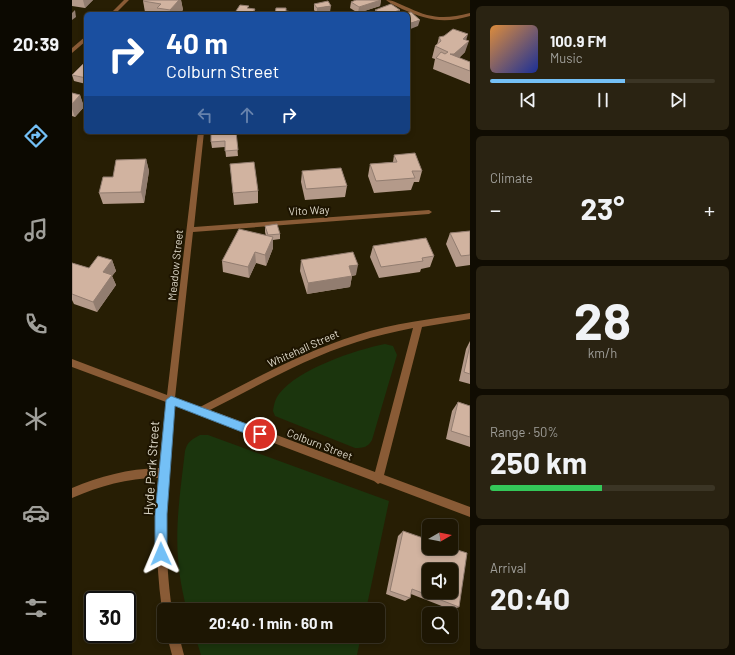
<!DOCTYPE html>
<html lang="en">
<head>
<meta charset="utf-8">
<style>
  body { margin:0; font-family:Barlow,sans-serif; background:#2a2312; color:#f1f3f6; height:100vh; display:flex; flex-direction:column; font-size:15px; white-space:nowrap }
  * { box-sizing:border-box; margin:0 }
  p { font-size:13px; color:#a09f9a }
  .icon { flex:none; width:22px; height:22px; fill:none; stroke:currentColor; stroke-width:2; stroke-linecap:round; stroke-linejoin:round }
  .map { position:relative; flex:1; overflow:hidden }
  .details { display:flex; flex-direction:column; gap:6px; padding:6px; background:#100c02; width:265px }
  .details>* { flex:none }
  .top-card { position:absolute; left:12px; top:12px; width:326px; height:122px; border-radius:6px; box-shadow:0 2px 6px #0003,0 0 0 1px #3b3525; background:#1a4fa0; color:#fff; overflow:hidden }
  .needle { width:26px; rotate:81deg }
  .buttons { position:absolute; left:350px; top:519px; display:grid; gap:8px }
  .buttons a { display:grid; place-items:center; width:36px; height:36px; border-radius:6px; background:#1d1603; box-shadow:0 2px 6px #0003,0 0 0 1px #3b3525; font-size:20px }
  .speed { position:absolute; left:12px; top:591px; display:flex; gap:8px; font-size:20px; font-weight:700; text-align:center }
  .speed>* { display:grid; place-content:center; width:52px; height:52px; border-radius:50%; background:#1d1603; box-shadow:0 2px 6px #0003,0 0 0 1px #3b3525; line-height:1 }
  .speed .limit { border:2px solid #111; border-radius:6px; background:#fff; color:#111 }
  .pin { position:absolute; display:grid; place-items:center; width:34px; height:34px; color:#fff; margin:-17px; border:2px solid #fff; border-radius:50%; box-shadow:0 1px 4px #0007 }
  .me { position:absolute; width:44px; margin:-22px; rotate:359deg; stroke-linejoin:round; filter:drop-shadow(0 0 3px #0008) }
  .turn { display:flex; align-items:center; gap:14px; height:84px; padding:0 16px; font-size:18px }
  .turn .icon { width:52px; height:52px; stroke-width:2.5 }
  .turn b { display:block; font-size:28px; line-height:34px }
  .lanes { display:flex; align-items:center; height:38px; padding:0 16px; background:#0003; justify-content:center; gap:20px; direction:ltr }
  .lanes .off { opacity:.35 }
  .big { font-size:30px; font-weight:700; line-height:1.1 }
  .details .widget { flex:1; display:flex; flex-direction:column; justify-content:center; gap:6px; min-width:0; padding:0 14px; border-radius:6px; background:#2a2312 }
  .details .dial { align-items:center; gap:0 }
  .dial b { font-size:52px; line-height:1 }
  .song { display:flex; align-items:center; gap:12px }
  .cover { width:48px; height:48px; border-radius:6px; background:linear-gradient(135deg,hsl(30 70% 55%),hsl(230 70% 35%)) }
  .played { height:4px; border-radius:2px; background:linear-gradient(90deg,#74c0f6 60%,#3b3525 60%) }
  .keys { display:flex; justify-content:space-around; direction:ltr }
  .heat { display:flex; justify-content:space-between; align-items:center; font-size:22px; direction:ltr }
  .charge { height:6px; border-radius:3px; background:linear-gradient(90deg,#34c759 50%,#3b3525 0) }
  .trip { position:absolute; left:85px; top:603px; width:228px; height:40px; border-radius:6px; background:#1d1603; box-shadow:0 2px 6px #0003,0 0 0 1px #3b3525; font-weight:700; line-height:40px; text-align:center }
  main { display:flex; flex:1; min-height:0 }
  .menu { display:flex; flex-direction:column; width:72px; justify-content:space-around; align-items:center; background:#0c0901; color:#a09f9a }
  .menu .icon { width:28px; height:28px }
  .menu .current { color:#74c0f6 }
  .menu b { font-size:18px; color:#f1f3f6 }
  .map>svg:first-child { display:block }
</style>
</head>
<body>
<main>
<nav class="menu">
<b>20:39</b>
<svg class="icon current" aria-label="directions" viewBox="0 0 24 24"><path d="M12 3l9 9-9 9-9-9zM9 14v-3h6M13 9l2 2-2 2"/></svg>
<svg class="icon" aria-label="music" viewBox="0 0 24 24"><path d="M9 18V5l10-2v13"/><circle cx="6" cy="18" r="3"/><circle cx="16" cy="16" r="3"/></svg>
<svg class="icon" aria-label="phone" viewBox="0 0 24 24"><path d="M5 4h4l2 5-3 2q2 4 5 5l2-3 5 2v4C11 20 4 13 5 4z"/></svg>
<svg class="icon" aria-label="climate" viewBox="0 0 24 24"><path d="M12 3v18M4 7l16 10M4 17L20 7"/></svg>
<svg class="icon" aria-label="car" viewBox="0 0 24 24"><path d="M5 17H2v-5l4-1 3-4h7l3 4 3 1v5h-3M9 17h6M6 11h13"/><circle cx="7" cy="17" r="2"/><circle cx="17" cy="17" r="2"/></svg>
<svg class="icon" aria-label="filters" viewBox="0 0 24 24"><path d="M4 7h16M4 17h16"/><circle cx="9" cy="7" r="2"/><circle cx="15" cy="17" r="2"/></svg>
</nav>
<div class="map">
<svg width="398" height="655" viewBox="0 0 398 655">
  <rect width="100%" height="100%" fill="#271e04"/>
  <g fill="#1b350d">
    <path d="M313,344L321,346L325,355L300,440C296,447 292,448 283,448L203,416L201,411C202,405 203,399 207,394C226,369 283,350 313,344Z"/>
    <path d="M128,435H136L317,501L294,610H115C99,551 106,510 113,451C115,442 120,439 128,435Z"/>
    <path d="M123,636H289L285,655H129Z"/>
  </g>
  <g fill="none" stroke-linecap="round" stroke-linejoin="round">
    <g fill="#895b36" fill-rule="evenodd">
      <path d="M52,0H57L43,14H38Z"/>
      <path d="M314,0C322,0 329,5 337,8C360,19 374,19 398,13V16C372,24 355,20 330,9C325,6 319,4 314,0Z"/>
      <path d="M14,36V41L0,53V48Z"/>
      <path d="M126,132H132L122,227L357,210L360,212L357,214L121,232L103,398L128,407C179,381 230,352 285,335C322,323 360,319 398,313V319L350,327L312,475L398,507V517L308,483L306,484L302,481L102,405C95,476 90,539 100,610H92V614L90,610C84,566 83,522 86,478C55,478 28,486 0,498V488C28,476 56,469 87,468L94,402L0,367V359L95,395ZM341,328L303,472L138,410C186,386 233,358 285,342C303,336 322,332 341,328Z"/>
      <path d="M95,636H107L112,655H100Z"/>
    </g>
  </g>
  <g fill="#b49a8a">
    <path d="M0,0H21L13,8L0,6Z"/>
    <path d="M72,0H109L111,10L106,14H82L73,12L71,1Z"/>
    <path d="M309,0L308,6L286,13L278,8L279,2Z"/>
    <path d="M242,4L258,12L245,14L242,10Z"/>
    <path d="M303,10H328L327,14H303Z"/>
    <path d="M367,37L394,40L393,52L387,58L398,62V84L361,69L363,59L360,58L363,46L365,45Z"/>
    <path d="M14,64V84L2,81L0,75Z"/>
    <path d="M0,93L8,95L12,107L3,117L0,116Z"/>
    <path d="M164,132L166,156L154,157L153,147L140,148L139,142Z"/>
    <rect x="167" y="132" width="18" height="1"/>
    <path d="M322,155L350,171L347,182H342L339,190L302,193L296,176L298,164L321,162Z"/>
    <path d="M74,159L77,171L72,203L31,204L27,193L41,177Z"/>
    <path d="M158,164L186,191V203L162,205Z"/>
    <path d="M230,171L275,186L273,197L233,200L229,182Z"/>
    <path d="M193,226L208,234V239L201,240V248L194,266L184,263L177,278L151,272L150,261L194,236L193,232Z"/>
    <path d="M398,231V265L384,267L374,244L378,233Z"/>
    <path d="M301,246L362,256L358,267L349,269L348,272L307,278L298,257Z"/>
    <path d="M40,260L44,271L40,276L44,285L25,312L2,304L0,300V263L17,268Z"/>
    <path d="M229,260L284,275L280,276L278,287L235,294L228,271Z"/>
    <path d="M398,341V384L387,381L394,349Z"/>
    <path d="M386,402L398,406V447L374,439L380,411Z"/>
    <path d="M331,531L387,607L380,610L339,594L338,598L333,601L314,594L326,536Z"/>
  </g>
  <g fill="#927d70">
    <path d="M11,0H21L13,8Z"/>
    <path d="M107,0H109L111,10L106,14H98V10Z"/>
    <path d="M309,0L308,6L286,13L287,7Z"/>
    <path d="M259,6L258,12L245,14V8Z"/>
    <path d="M183,9V14H180Z"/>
    <path d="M3,10L4,17L0,20V13Z"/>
    <path d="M328,10L327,14H316Z"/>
    <path d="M348,20L346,26L336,30V24Z"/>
    <path d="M396,34L393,44L397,41L393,52L380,64L378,54L391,39Z"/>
    <path d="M8,95L12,107L3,117L0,109V104Z"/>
    <path d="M74,159L77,171L72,203L69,192Z"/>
    <path d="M201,237V248L194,266L193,255Z"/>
    <path d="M183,252L184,263L177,278L176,267Z"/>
    <path d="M40,260L44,271L40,276L44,285L25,312L21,302L31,272Z"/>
    <path d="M286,265L284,275L275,277L277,266Z"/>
    <path d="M280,276L278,287L235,294L236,283Z"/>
  </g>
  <g fill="#d1b3a0" stroke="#927d70" fill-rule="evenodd">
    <path d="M72,0H107L98,10L85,8L89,4L71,1Z"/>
    <path d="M284,0H309L287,7L279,2Z"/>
    <path d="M256,1L259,6L245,8L242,4Z"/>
    <path d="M319,4L328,10L316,14H310L303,10Z"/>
    <path d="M168,5L177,6L175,8L183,9L180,14H162Z"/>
    <path d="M204,8H214V11L221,12L220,14H203Z"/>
    <path d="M339,12L348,20L336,24V14H332Z"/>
    <path d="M381,29L396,34L391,39L397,41L382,54H378L398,62V71L364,58L369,52L373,54L376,52L363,46L369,41L367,37L372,36Z"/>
    <path d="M11,64H14V78L0,75Z"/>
    <path d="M0,93L8,95L0,104Z"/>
    <path d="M139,132H164L166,150L153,151V141L139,142Z"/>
    <path d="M343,153L350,171H340L343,178L304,181L298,164L325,162L322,155Z"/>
    <path d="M74,159L69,192L27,193L31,177H41L44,160Z"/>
    <path d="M182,162L186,191L161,193L158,164Z"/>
    <path d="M269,168L275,186L234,189L230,171Z"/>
    <path d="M205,224L208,234L196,235L193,226Z"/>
    <path d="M167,229L201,237L193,255L183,252L176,267L150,261Z"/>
    <path d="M398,231V255L389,256L378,233Z"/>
    <path d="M354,238L362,256L350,258L351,261L309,267L301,246Z"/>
    <path d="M281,252L286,265L277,266L280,276L236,283L229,260Z"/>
    <path d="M26,256L40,260L31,272L40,275L21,302L0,294V263L17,268Z"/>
    <path d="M398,345V374L392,372Z"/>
    <path d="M386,402L398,406V437L379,431Z"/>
    <path d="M331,531L357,540V548H379L395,553L387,607L340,589L338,598L318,591ZM357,570H379V592H357Z"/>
  </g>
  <path fill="#74c0f6" stroke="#4b7da0" d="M99,396L191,430L193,434L191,437L188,439L103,406L95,514V554L93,558L89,560L85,558L83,554V514L94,400Z"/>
  <g text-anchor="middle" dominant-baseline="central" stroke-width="4" stroke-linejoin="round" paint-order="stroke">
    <g font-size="11" fill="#dfdaca" stroke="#1d1400">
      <text transform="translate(237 210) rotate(-3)">Vito Way</text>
      <text transform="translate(103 265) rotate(-84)">Meadow Street</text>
      <text transform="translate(231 348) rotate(-24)">Whitehall Street</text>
      <text transform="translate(248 444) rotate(21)">Colburn Street</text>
    </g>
    <g font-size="13" fill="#dfdaca" stroke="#1d1400">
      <text transform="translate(79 468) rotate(-86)">Hyde Park Street</text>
    </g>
  </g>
</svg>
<div class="buttons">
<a><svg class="needle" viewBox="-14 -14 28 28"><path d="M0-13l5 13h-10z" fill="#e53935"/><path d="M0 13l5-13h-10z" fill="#a09f9a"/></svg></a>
<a><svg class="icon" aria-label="sound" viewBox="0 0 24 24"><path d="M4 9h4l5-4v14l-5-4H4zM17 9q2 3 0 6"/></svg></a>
<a><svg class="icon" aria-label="search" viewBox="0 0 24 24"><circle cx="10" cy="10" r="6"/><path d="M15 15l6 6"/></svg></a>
</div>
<div class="speed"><div class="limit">30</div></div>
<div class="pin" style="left:188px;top:434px;background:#d93025"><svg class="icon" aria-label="arrive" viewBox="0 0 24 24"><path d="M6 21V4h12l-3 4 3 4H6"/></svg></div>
<svg class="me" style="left:89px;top:554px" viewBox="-20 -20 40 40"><path d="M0-17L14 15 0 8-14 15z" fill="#74c0f6" stroke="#fff" stroke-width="4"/></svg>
<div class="trip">20:40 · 1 min · 60 m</div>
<div class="top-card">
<div class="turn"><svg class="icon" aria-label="right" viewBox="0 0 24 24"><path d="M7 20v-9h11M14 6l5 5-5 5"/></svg><div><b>40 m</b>Colburn Street</div></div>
<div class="lanes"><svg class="icon off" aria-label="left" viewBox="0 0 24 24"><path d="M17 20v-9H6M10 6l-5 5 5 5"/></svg><svg class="icon off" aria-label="ahead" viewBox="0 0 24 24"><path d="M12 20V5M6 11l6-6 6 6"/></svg><svg class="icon" aria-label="right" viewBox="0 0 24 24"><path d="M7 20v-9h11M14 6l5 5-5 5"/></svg></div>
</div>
</div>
<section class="details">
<div class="widget">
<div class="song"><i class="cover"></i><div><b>100.9 FM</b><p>Music</p></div></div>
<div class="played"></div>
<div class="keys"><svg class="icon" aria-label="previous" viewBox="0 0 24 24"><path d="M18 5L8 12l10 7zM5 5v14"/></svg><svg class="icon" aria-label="pause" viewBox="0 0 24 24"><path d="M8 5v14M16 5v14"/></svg><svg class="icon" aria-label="next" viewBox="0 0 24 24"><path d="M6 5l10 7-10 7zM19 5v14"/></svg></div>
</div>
<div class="widget"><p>Climate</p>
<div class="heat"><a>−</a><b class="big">23°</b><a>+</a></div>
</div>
<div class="widget dial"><b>28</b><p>km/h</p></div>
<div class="widget"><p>Range · 50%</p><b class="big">250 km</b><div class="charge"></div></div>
<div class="widget"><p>Arrival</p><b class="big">20:40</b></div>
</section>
</main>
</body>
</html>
